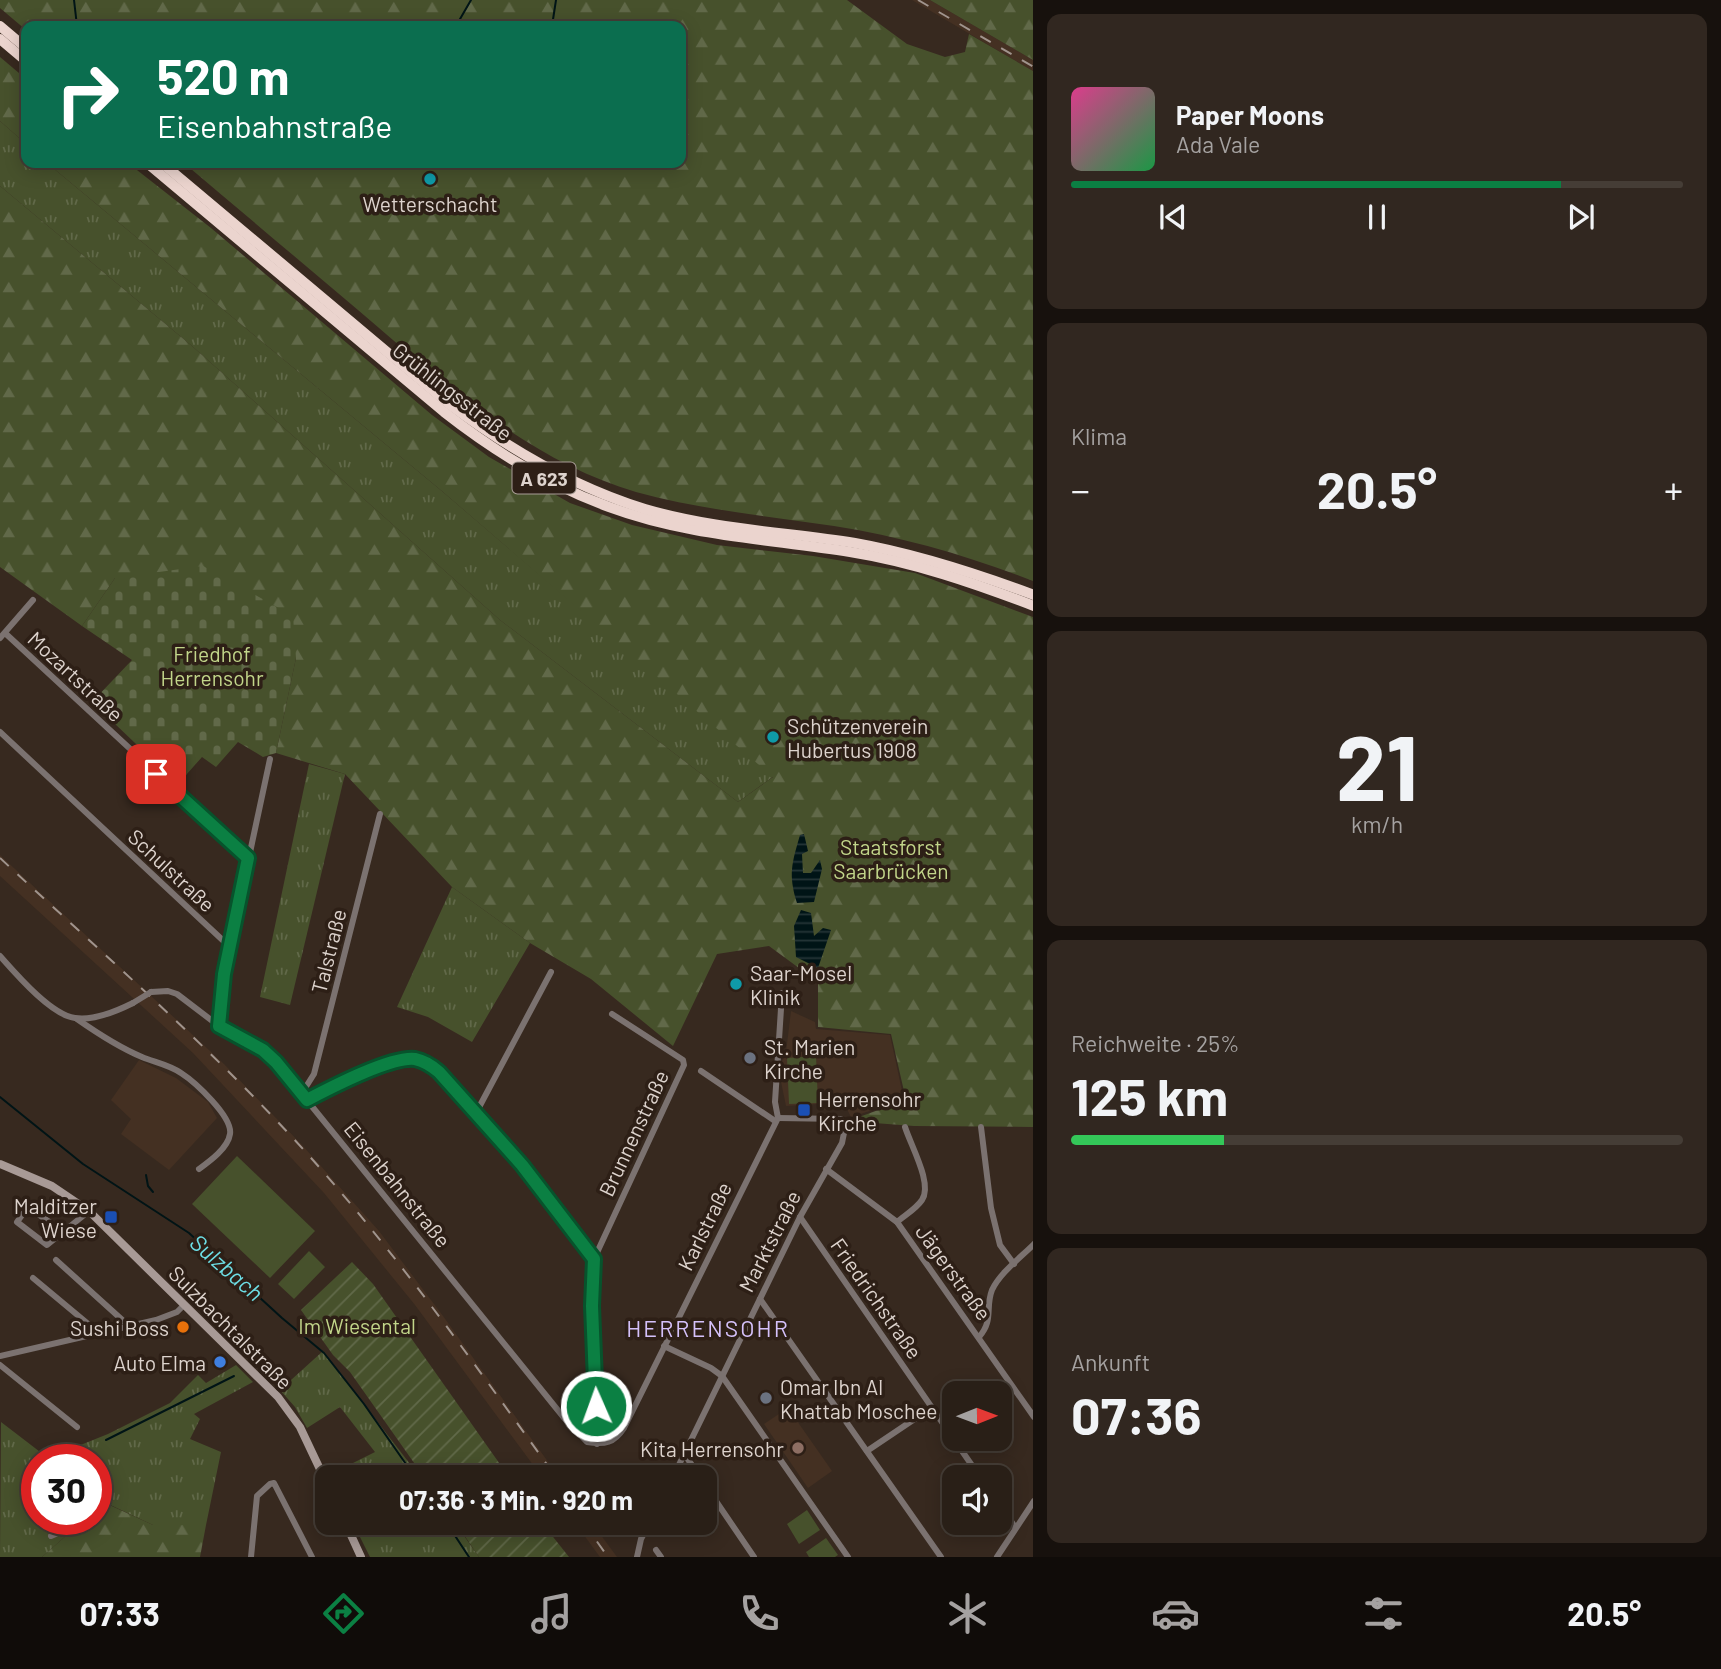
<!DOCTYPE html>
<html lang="de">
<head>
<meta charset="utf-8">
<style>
  body { margin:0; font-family:Barlow,sans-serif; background:#312720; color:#f1f3f6; height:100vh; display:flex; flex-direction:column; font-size:26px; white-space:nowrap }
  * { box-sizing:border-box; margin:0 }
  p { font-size:23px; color:#a5a2a1 }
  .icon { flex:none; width:38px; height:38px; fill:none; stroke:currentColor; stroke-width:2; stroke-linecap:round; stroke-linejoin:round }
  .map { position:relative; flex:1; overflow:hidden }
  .side { display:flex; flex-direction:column; gap:14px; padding:14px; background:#17110d; width:688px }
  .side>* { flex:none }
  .guide { position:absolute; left:21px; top:21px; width:665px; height:147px; border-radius:14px; box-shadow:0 4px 18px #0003,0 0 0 2px #453d36; background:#0b6e4f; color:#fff; overflow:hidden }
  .needle { width:46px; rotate:89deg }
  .tools { position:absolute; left:942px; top:1381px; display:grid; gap:14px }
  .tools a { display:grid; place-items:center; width:70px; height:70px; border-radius:14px; background:#291f17; box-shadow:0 4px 18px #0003,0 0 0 2px #453d36; font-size:35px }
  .speed { position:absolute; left:21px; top:1444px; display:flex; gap:14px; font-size:35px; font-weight:700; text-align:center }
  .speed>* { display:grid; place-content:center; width:91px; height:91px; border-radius:50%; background:#291f17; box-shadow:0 4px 18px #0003,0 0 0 2px #453d36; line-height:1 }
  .speed .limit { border:10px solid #d22; background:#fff; color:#111 }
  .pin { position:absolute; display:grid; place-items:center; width:60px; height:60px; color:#fff; margin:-30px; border-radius:14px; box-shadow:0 4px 10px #0006 }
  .me { position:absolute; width:77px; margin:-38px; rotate:358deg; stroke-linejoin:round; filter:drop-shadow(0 0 5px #0008) }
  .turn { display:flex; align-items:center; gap:24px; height:147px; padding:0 21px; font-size:32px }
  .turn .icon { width:91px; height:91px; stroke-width:2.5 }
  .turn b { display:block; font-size:49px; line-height:60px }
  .big { font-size:52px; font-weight:700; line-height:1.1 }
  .side .tile { flex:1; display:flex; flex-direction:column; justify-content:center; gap:10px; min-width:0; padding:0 24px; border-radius:14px; background:#312720 }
  .side .dial { align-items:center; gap:0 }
  .dial b { font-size:91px; line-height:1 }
  .song { display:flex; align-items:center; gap:21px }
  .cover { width:84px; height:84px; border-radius:10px; background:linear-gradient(135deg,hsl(330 70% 55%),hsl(140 70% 35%)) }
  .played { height:7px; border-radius:4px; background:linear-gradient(90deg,#0b8043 80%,#453d36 80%) }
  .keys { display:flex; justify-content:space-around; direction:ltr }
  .heat { display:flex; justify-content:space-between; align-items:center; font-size:38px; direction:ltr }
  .charge { height:10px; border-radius:5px; background:linear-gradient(90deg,#34c759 25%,#453d36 0) }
  .trip { position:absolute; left:315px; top:1465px; width:402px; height:70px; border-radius:14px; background:#291f17; box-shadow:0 4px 18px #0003,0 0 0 2px #453d36; font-weight:700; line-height:70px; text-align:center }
  .menu { display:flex; height:112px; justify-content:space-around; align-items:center; background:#100c09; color:#a5a2a1 }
  .menu .icon { width:49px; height:49px }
  .menu .selected { color:#0b8043 }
  .menu b { font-size:32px; color:#f1f3f6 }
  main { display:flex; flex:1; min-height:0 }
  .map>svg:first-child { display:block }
</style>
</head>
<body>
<main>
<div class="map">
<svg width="1034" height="1557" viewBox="0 0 1034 1557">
  <defs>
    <pattern id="grass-tufts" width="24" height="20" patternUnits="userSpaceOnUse" patternTransform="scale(1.75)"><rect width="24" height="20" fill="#47512c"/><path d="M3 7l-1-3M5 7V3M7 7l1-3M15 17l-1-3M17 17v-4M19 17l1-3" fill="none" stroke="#616949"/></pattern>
    <pattern id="forest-firs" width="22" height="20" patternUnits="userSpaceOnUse" patternTransform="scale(1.75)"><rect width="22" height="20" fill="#47512c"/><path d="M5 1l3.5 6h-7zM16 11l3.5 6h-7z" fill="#616949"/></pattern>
    <pattern id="cemetery-stones" width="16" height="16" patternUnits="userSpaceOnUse" patternTransform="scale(1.75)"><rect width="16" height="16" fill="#47512c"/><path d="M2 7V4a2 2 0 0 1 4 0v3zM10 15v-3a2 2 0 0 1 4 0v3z" fill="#616949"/></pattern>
    <pattern id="garden-furrows" width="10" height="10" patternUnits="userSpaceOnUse" patternTransform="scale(1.75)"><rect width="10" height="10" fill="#47512c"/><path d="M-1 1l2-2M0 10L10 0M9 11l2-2" fill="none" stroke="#616949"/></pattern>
    <pattern id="water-rules" width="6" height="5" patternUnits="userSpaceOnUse" patternTransform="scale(1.75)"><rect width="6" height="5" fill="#001416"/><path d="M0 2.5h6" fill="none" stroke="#253537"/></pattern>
  </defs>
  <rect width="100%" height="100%" fill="#37291f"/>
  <g fill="#443022">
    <path d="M912,0H930L1033,60V71Z"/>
    <path d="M0,855L224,1064L303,1146L379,1231L443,1316L559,1477H542L415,1305L324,1193L193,1053L0,876Z"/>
    <path d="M791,1011L815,1022L816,1029L890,1035L904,1100L851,1117L846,1107L820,1110L818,1104L786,1106L780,1077L781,1064L786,1052Z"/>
    <path d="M139,1060L176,1078L208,1102L217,1118L169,1170L121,1134L131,1119L111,1100Z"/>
    <path d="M788,1408L832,1471L808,1488L764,1424Z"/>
    <path d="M575,1523H592L617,1557H600Z"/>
  </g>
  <g fill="url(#grass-tufts)">
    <path d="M0,121L26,144V163H47L443,492L774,776L738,802L500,620L192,346L0,186Z"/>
    <path d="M309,764L345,774L290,1005L260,997Z"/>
    <path d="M452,887L530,943L472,1042L428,1017L397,1007Z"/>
    <path d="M323,1351L420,1477H331L329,1475L375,1452L340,1407L307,1428L295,1407L280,1390Z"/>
    <path d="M236,1365L253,1382L194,1414L200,1419L190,1439L221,1452L206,1525H153L104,1502L96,1508V1460H37V1519H85L42,1557H0L1,1422L48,1458L108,1434L170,1403L198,1375L206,1383Z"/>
    <path d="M353,1523H455L479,1557H370Z"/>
  </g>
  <g fill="url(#forest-firs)">
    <path d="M0,0H847L907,44L945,57L965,52L969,34L1033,71V581C969,556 903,537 834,526C768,516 701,510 636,492C529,461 441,381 358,310C300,261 242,212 184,163H681V26H26V30L0,8Z"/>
    <path d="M930,0H1033V60Z"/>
    <path d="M0,57L26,79V144L0,121Z"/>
    <path d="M47,163H128L211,228L432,415L489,457L570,503L632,525L717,545L813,556L915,573L1033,617V1127L914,1126L848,1121L906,1100L891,1034L818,1027V982L769,946L717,954L673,1046L591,979L530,943L452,887L345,774L276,753L296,658L115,578L82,626L0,567V186L192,346L500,620L738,802L773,777L443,492Z"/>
    <path d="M103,1502L153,1525H206L200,1557H42L85,1519H96V1508Z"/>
  </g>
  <path fill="url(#cemetery-stones)" d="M203,566L293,616L296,658L276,753L263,757L238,742L216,767L202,757L178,784L92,702L132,660L82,626L115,578Z"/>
  <g fill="#47512c">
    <path d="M816,1056L818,1103L789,1104L787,1058Z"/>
    <path d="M237,1156L315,1231L270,1278L192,1204Z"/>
    <path d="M309,1251L325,1267L294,1299L278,1284Z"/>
    <path d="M807,1510L820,1530L799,1544L787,1524Z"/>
    <path d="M826,1538L838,1555L835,1557H809L806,1552Z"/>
  </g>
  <g fill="url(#garden-furrows)">
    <path d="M352,1262L373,1284L509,1477H424L350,1372L333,1355L301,1310Z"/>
    <path d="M456,1523H542L569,1557H479Z"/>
  </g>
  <g fill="url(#water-rules)">
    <path d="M804,834L808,851L802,854L803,873H811L820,860L822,869L814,902L797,903C788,874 792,863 800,835Z"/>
    <path d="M801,910L811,913L814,936L823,928L831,930L818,968L796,957L794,926Z"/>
  </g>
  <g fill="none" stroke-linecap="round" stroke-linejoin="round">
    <g stroke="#001416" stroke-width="2">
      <path d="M74,0L77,26"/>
      <path d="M456,26L471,0"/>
      <path d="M552,26L556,0"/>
      <path d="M0,1097L83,1164L189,1233L282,1318L324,1353L364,1404L415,1477"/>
      <path d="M146,1175L148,1186L153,1192"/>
      <path d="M106,1440L234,1376"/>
      <path d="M446,1522L469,1557"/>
    </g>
    <g stroke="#7b7270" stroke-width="6">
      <path d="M5,633L248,858"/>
      <path d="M0,638L33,600"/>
      <path d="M0,732L230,947"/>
      <path d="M0,956C16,974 51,1015 75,1018C94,1021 117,1011 133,1003"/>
      <path d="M151,992L168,991L177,994L219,1026L263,1050L276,1062L565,1419L587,1442C605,1445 614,1443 624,1428L778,1118"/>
      <path d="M77,1019C97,1033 118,1047 142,1057C154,1062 170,1065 181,1073C195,1082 233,1117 230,1134C228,1148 210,1161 199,1169"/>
      <path d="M219,1026L224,974L270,759"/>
      <path d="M701,1071L775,1121"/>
      <path d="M302,1093L314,1074L380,814"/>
      <path d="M308,1100C330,1088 392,1056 415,1059C425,1061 432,1066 439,1072L521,1165L594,1259L592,1306L597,1444"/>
      <path d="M476,1113L551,972"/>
      <path d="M778,1118L775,1102L782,993"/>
      <path d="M981,1127L991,1208L1000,1245L1014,1264"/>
      <path d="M826,1169L897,1222L1034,1417"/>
      <path d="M800,1217L980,1477"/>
      <path d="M897,1222C905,1215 916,1209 922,1200C933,1184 911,1146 905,1127"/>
      <path d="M55,1226L28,1207L17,1222L47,1245L89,1211"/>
      <path d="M594,1259L684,1065L683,1060L612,1014"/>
      <path d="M56,1260L129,1326"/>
      <path d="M33,1278L99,1333"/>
      <path d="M760,1299L941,1557"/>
      <path d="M979,1337C994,1320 985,1308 992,1290C1000,1273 1020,1258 1034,1244"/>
      <path d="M664,1346L711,1368L722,1376L848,1557"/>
      <path d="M0,1356L156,1320L177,1312L184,1305"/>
      <path d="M0,1365L77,1427"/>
      <path d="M999,1397L1012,1388"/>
      <path d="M867,1451L931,1408"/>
      <path d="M685,1455L700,1477"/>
      <path d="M673,1477L800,1217L842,1143L846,1123L841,1119L778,1118"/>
      <path d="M705,1485L754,1557"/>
      <path d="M999,1504L1015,1527"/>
      <path d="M51,1536L60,1532L74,1519"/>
      <path d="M656,1550L661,1557"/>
      <path d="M251,1557L257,1496L270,1484L274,1483L312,1557"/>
      <path d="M637,1557L641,1539L650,1522"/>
      <path d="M997,1557L1034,1501"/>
    </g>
    <g stroke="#a89a96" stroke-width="8">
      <path d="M0,1164L52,1186L89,1211L278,1397L300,1427L327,1484"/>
      <path d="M345,1522L361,1557"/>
    </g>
    <g stroke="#ebd4ce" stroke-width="10">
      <path d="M0,26L26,48"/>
      <path d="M0,39L26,61"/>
      <path d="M147,163L444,412C495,452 549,485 609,507C687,536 769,539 850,552C913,562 974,583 1034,606"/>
      <path d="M162,163L449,404C509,449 573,487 645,509C713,529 785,532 855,543C917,554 975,573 1034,595"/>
    </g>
    <g stroke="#a0948d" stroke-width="2" stroke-dasharray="12 12" stroke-linecap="butt">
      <path d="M918,0L1034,67"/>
      <path d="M0,858C102,953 209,1046 303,1149C396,1252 475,1365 556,1477"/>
      <path d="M583,1522L608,1557"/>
    </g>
    <path stroke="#7b7270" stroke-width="6" d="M133,1003L151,992"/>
  </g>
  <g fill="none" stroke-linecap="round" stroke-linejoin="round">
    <defs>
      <path id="route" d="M156,774L248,858L224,974L219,1026L263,1050L276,1062L307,1100C330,1088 391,1056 415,1059C425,1061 432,1066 439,1072L522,1165L594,1259L592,1306L596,1406"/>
    </defs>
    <use href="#route" stroke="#07532c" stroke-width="18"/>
    <use href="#route" stroke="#0b8043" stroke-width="12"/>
  </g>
  <g fill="#0f9aa8" stroke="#2d1f16" stroke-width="2.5">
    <circle cx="430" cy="179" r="7"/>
    <circle cx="773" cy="737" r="7"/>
    <circle cx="736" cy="984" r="7"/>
  </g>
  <g fill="#6b7280" stroke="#2d1f16" stroke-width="2.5">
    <circle cx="750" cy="1058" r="7"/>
    <circle cx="766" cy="1398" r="7"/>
  </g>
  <g fill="#1a4fb4" stroke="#2d1f16" stroke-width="2.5">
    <rect x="797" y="1103" width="14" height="14" rx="3.5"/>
    <rect x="104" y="1210" width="14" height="14" rx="3.5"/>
  </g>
  <circle fill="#e8710a" stroke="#2d1f16" stroke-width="2.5" cx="183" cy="1327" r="7"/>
  <circle fill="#3f7fe0" stroke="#2d1f16" stroke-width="2.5" cx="220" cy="1362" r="7"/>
  <circle fill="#8d6e63" stroke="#2d1f16" stroke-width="2.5" cx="798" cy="1448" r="7"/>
  <g text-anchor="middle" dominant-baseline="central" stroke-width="7" stroke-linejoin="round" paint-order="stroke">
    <rect fill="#2d1f16" stroke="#a89d96" stroke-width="2" x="512.5" y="462.5" width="63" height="31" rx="5"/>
    <g font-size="19" font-weight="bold" fill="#ddd3cd">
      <text x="544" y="478">A 623</text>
    </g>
    <g font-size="21" fill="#ddd3cd" stroke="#2d1f16" text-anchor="start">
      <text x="430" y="203" text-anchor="middle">Wetterschacht</text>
      <text x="787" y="725">Schützenverein<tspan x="787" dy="24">Hubertus 1908</tspan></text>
      <text x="750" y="972">Saar-Mosel<tspan x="750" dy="24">Klinik</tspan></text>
      <text x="764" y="1046">St. Marien<tspan x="764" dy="24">Kirche</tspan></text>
      <text x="818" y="1098">Herrensohr<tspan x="818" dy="24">Kirche</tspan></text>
      <text x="97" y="1205" text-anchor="end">Malditzer<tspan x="97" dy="24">Wiese</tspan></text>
      <text x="169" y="1327" text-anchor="end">Sushi Boss</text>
      <text x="206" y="1362" text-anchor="end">Auto Elma</text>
      <text x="780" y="1386">Omar Ibn Al<tspan x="780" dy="24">Khattab Moschee</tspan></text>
      <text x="784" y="1448" text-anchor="end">Kita Herrensohr</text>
    </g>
    <g font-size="21" fill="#ddd3cd" stroke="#2d1f16">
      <text transform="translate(453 391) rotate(38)">Grühlingsstraße</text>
      <text transform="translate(76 676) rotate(43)">Mozartstraße</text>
      <text transform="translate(172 870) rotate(43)">Schulstraße</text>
      <text transform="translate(328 951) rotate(-76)">Talstraße</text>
      <text transform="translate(633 1133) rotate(-65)">Brunnenstraße</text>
      <text transform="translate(398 1184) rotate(51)">Eisenbahnstraße</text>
      <text transform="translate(704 1226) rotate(-64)">Karlstraße</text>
      <text transform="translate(769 1241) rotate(-63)">Marktstraße</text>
      <text transform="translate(954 1272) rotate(54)">Jägerstraße</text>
      <text transform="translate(877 1298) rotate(55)">Friedrichstraße</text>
      <text transform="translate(231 1327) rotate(45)">Sulzbachtalstraße</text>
    </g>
    <g font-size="21" fill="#c2d68a" stroke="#2d1f16">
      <text x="212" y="653">Friedhof<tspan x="212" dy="24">Herrensohr</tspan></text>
      <text x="891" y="846">Staatsforst<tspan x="891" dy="24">Saarbrücken</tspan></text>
      <text x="357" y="1325">Im Wiesental</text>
    </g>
    <g font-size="23" font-style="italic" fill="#6ddde4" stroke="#2d1f16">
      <text transform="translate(227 1267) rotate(41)">Sulzbach</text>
    </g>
    <g font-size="23" letter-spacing="2" fill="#d5c1fa" stroke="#2d1f16">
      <text x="708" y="1328">HERRENSOHR</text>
    </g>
  </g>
</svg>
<div class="tools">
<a><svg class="needle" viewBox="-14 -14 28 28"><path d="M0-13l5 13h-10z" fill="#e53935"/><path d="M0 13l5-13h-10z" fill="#a5a2a1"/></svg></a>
<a><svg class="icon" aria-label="sound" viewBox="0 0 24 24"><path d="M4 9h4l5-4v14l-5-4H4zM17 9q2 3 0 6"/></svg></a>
</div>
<div class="speed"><div class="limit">30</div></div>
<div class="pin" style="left:156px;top:774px;background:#d93025"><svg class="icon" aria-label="arrive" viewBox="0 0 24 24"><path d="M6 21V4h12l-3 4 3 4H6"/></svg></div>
<svg class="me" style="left:596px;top:1406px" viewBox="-20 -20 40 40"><circle r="17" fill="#0b8043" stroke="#fff" stroke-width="3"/><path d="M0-11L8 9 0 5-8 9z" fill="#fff"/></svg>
<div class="trip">07:36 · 3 Min. · 920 m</div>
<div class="guide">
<div class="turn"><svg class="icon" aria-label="right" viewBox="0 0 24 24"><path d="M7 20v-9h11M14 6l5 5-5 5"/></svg><div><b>520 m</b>Eisenbahnstraße</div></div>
</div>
</div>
<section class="side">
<div class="tile">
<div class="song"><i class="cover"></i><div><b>Paper Moons</b><p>Ada Vale</p></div></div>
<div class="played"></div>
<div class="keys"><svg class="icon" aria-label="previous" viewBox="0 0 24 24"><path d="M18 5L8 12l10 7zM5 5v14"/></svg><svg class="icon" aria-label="pause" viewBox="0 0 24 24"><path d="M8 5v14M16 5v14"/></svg><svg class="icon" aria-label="next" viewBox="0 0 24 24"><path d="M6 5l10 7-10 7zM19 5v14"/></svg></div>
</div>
<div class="tile"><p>Klima</p>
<div class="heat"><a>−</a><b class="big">20.5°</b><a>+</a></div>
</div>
<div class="tile dial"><b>21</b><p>km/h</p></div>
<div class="tile"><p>Reichweite · 25%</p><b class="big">125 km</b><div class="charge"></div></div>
<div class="tile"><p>Ankunft</p><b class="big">07:36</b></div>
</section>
</main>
<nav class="menu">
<b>07:33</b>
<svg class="icon selected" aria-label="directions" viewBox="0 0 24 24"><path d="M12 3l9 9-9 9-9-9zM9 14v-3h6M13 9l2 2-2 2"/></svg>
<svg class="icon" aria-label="music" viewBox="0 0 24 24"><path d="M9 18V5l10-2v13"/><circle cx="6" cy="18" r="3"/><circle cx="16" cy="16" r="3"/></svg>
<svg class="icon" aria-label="phone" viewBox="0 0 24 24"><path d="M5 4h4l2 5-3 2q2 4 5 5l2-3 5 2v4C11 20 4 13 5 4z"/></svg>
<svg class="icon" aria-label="climate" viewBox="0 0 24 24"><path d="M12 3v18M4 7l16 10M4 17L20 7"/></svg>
<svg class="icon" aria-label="car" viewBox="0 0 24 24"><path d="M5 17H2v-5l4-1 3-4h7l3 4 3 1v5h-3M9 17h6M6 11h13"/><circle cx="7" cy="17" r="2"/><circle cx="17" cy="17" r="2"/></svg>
<svg class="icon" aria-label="filters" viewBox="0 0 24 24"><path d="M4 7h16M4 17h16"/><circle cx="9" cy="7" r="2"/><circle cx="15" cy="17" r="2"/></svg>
<b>20.5°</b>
</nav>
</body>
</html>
